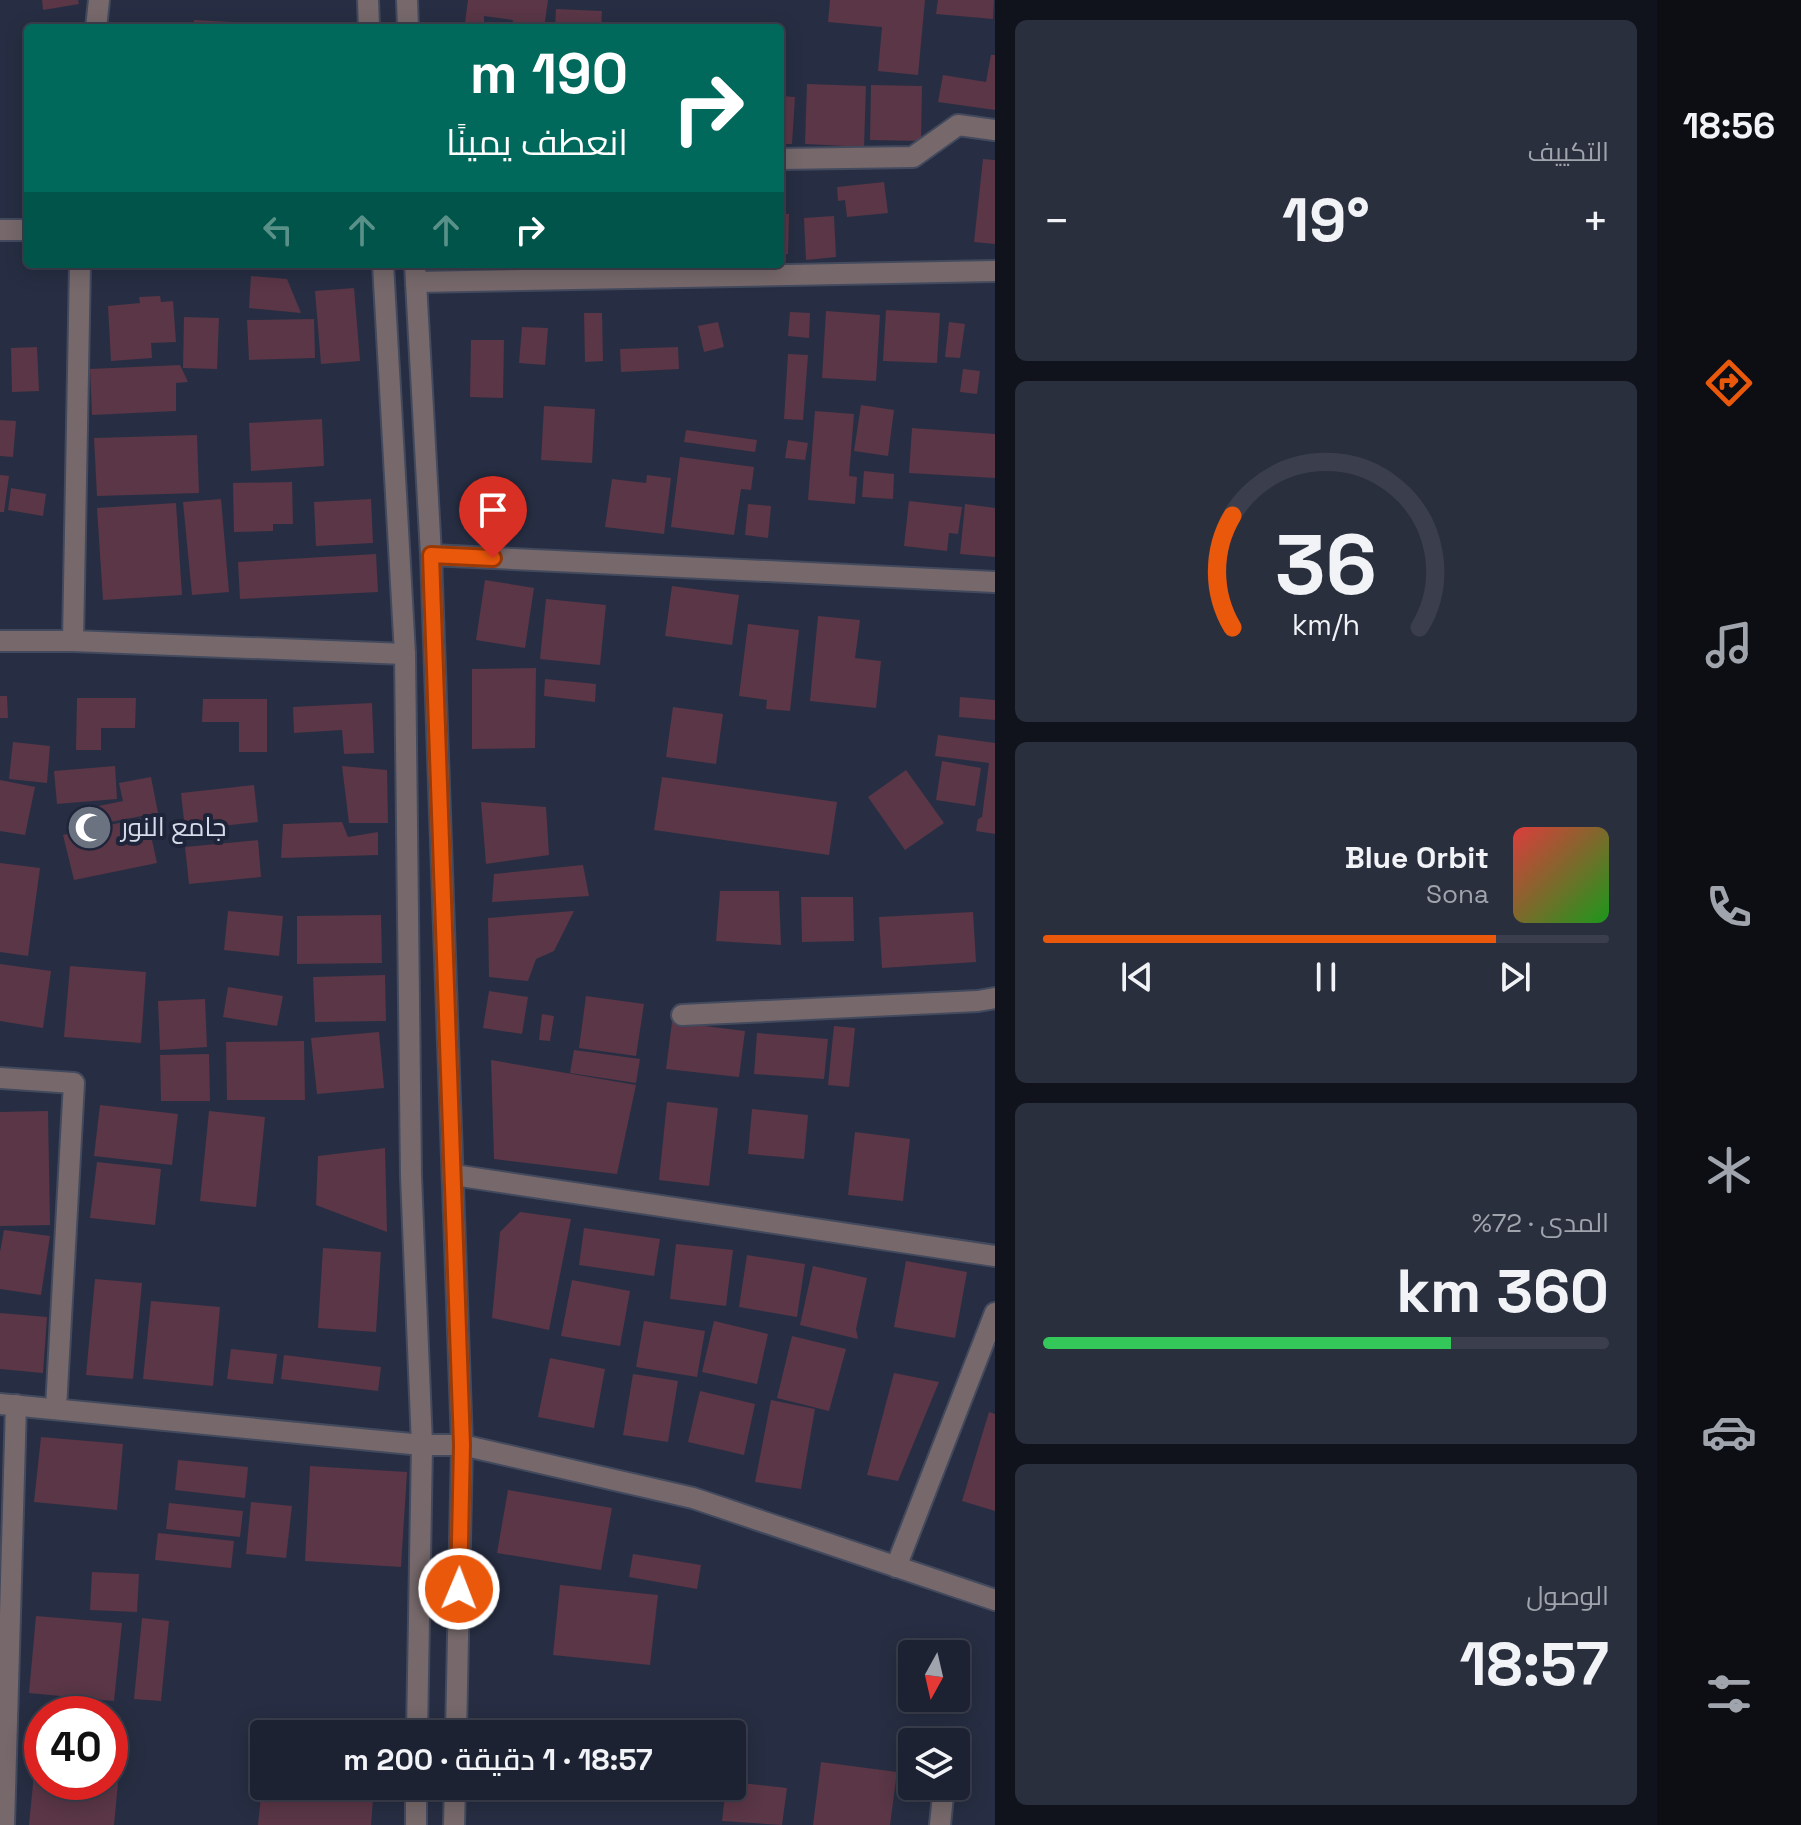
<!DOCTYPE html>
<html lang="ar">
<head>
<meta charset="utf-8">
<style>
  body { margin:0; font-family:"Space Grotesk",Cairo,sans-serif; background:#2a2f3e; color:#f1f3f6; direction:rtl; height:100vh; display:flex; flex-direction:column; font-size:30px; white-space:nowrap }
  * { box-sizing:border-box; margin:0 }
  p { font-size:26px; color:#a0a4ac }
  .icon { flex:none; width:44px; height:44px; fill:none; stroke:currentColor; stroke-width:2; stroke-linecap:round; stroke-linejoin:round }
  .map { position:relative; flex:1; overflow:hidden; direction:ltr }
  .sheet { display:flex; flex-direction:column; gap:20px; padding:20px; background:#10131c; width:662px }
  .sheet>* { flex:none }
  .guide { position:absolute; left:24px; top:24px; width:760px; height:244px; border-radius:8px; box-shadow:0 4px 20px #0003,0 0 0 2px #3b3f4d; direction:rtl; background:#00695c; color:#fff; overflow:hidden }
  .needle { width:52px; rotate:188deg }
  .tools { position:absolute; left:898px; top:1640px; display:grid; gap:16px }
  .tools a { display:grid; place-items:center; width:72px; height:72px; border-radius:8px; background:#1d2232; box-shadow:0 4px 20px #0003,0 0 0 2px #3b3f4d; font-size:40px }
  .speed { position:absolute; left:24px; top:1696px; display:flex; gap:16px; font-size:40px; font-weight:700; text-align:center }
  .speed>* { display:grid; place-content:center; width:104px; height:104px; border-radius:50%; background:#1d2232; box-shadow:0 4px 20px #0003,0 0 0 2px #3b3f4d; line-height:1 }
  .speed .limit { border:12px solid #d22; background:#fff; color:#111 }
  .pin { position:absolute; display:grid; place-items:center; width:68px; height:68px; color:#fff; margin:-82px -34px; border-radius:50% 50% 50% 0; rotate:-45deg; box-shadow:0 0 8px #0007 }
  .pin .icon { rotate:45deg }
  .me { position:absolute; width:88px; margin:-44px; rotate:1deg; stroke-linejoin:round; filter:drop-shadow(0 0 6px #0008) }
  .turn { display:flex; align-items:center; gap:28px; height:168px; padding:0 24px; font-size:36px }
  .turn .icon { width:104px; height:104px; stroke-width:2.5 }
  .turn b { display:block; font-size:56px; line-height:68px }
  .lanes { display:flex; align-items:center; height:76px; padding:0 24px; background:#0003; justify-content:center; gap:40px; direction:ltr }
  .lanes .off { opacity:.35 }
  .big { font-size:60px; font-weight:600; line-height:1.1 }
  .sheet .tile { flex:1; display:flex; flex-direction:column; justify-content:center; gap:12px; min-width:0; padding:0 28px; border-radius:12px; background:#2a2f3e }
  .sheet .dial { align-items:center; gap:0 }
  .dial svg { height:208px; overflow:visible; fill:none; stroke:#3b3f4d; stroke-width:7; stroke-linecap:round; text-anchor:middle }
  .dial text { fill:#f1f3f6; stroke:none }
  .song { display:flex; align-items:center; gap:24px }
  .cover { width:96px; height:96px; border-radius:12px; background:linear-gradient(135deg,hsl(0 70% 55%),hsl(120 70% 35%)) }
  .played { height:8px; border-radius:4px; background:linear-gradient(90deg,#ea580c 80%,#3b3f4d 80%) }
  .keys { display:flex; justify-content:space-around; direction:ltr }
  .heat { display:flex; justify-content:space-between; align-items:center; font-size:44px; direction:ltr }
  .charge { height:12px; border-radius:6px; background:linear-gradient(90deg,#34c759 72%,#3b3f4d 0) }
  .trip { position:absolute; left:250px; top:1720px; width:496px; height:80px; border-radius:8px; background:#1d2232; box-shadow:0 4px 20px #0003,0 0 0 2px #3b3f4d; font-weight:600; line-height:80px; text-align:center; direction:rtl }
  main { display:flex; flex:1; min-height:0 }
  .dock { display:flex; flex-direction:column; width:144px; justify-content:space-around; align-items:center; background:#0c0e14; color:#a0a4ac }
  .dock .icon { width:56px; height:56px }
  .dock .active { color:#ea580c }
  .dock b { font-size:36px; color:#f1f3f6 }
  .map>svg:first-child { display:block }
</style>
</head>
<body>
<main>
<nav class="dock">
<b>18:56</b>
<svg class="icon active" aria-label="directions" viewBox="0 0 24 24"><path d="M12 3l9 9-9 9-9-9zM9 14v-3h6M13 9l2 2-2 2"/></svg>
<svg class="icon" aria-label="music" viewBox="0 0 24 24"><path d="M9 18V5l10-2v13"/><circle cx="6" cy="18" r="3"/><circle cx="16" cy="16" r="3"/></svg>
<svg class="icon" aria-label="phone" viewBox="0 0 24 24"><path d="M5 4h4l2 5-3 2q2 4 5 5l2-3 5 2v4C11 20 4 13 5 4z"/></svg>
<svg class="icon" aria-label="climate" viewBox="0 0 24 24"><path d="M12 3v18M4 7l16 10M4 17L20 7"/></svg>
<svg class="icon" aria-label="car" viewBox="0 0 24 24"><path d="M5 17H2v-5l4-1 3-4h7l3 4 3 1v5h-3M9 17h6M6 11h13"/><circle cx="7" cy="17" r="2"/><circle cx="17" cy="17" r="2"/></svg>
<svg class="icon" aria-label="filters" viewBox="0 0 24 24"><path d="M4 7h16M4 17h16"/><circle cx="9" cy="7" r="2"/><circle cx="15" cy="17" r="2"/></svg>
</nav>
<section class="sheet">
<div class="tile"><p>التكييف</p>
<div class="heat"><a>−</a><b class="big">19°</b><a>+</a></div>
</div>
<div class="tile dial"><svg viewBox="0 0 100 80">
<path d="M14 69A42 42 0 1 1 86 69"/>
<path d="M14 69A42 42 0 0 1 14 26" stroke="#ea580c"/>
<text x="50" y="56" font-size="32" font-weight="700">36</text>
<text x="50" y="72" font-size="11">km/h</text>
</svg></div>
<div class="tile">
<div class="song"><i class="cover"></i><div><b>Blue Orbit</b><p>Sona</p></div></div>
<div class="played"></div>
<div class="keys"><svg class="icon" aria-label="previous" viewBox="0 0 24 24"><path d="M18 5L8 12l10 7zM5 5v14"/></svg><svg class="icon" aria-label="pause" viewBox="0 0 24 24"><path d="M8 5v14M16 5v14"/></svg><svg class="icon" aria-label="next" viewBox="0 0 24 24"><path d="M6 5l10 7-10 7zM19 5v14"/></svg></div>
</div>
<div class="tile"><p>المدى · 72%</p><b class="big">360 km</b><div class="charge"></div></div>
<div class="tile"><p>الوصول</p><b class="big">18:57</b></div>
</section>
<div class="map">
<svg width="995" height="1825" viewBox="0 0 995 1825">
  <rect width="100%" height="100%" fill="#272e43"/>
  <g fill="#5a3646">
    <path d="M42,0H78L79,4L43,10Z"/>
    <path d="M468,0H548L544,28H512L513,20L484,16V25L465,23Z"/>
    <path d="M830,0H925L918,75L878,71L882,27L828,22Z"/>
    <path d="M938,0H994L993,19L936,14Z"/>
    <path d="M556,9L602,11L601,28H555Z"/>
    <path d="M194,20L250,23V28H194Z"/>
    <path d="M180,22V28H128V23Z"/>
    <path d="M991,55H995V110L938,102L943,75L986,82Z"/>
    <path d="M807,84L866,86L864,147L805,144Z"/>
    <path d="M871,85L922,86L921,141L870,140Z"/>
    <path d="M780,96L795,97L792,144H780Z"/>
    <path d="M983,159L995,160V244L974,242Z"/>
    <path d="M884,182L888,213L847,217L845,200L838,201L837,187Z"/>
    <path d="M780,214H789L788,254H780Z"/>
    <path d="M834,216L836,257L806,260L804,218Z"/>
    <path d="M488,264H587V269L488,268Z"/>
    <path d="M251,276L287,279L301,313L249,308Z"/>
    <path d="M354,288L360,361L321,364L315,291Z"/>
    <path d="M160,296L161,302L173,301L176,342L151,343L152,358L111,361L108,306L140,303L139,297Z"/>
    <path d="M886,310L940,313L937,363L883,361Z"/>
    <path d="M826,311L880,315L876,381L822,378Z"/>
    <path d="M790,312L810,313L809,338L788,336Z"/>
    <path d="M584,313H602L603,361L585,362Z"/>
    <path d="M184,317L219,318L217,369L183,368Z"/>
    <path d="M314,319L315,358L249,360L247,320Z"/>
    <path d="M718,322L724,347L704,352L698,326Z"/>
    <path d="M949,322L965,324L960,358L945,357Z"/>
    <path d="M522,327L548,328L545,365L519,363Z"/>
    <path d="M471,340H504L503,398L470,397Z"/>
    <path d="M37,347L39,391L12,392L11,348Z"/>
    <path d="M678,347L679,369L621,372L620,349Z"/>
    <path d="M788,354L808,355L803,420L784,419Z"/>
    <path d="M180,365L188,382L176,383V411L92,415L90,369Z"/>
    <path d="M963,369L980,371L977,394L960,392Z"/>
    <path d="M861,405L894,410L888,456L854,451Z"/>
    <path d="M544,406L595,409L592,463L541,460Z"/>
    <path d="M815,411L854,414L849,476L857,477L855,504L808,500Z"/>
    <path d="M322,419L324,466L251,471L249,423Z"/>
    <path d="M0,420L16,421L13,457L0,456Z"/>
    <path d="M912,428L995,434V478L909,473Z"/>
    <path d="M686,430L757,440L755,452L684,442Z"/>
    <path d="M197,435L199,493L97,496L94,438Z"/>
    <path d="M788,440L808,443L805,460L785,458Z"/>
    <path d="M680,457L754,467L751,490L741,489L734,535L671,527Z"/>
    <path d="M864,471L894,474L893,499L862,497Z"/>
    <path d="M0,475L9,476L4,512H0Z"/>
    <path d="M647,475L671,478L664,534L605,527L612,479L646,483Z"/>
    <path d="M292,482L293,524H273V531L234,532L233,483Z"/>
    <path d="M11,488L46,494L43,516L8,510Z"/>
    <path d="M221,499L229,592L192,595L183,502Z"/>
    <path d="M371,499L373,543L316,546L314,502Z"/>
    <path d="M909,501L962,507L958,534L949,533L947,551L904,546Z"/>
    <path d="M176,503L182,595L103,600L97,508Z"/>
    <path d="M748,504L771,506L768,538L745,535Z"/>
    <path d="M965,504L995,508V557L960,554Z"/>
    <path d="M376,554L378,592L240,599L238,562Z"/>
    <path d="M485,580L534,588L525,648L476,640Z"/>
    <path d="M672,586L739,595L732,645L665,636Z"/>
    <path d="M546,599L606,605L600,665L540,659Z"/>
    <path d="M818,616L860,620L855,658L881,661L876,708L810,701Z"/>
    <path d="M748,624L799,630L790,711L766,709L767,700L739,696Z"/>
    <path d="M536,668L535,748L472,749V669Z"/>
    <path d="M545,679L596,684L595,702L544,696Z"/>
    <path d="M0,696H7L8,718H0Z"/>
    <path d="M960,697L995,700V720L959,717Z"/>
    <path d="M77,698H136L135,728H101V750H76Z"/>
    <path d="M203,699H267V752H239V722H202Z"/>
    <path d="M372,703L374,753L344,754L342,730L294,733L293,707Z"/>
    <path d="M673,707L723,714L716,764L666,757Z"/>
    <path d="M938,735L995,743V834L976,831L978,819L982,817L989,763L935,756Z"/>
    <path d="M13,742L50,746L47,783L9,779Z"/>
    <path d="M942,761L981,768L975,806L936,800Z"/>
    <path d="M115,766L117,799L57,804L54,771Z"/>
    <path d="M342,766L387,770L388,823H349Z"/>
    <path d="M906,770L944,823L905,850L868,797Z"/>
    <path d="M151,777L158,813L77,828L74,811L123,801L119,783Z"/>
    <path d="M662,777L837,802L829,855L654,830Z"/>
    <path d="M0,780L35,787L25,835L0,831Z"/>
    <path d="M254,785L258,822L185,830L181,793Z"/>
    <path d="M481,802L546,807L549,855L486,864Z"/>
    <path d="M147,817L157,863L74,880L63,835Z"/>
    <path d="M342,822L348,837L378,832V855L281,858L283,824Z"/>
    <path d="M258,840L261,877L189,884L185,847Z"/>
    <path d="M0,863L40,868L28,956L0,952Z"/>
    <path d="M583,865L589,896L492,902L494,874Z"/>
    <path d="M720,891H779L781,945L716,941Z"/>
    <path d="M801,897H853L854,941L802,942Z"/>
    <path d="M228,911L283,916L279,956L224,950Z"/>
    <path d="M574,911L554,951L536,959L528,981L489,977L488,918Z"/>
    <path d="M973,912L976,962L882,968L879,917Z"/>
    <path d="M381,915L382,963L297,964V916Z"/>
    <path d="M0,964L51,971L43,1028L0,1021Z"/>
    <path d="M70,966L146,972L141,1043L64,1037Z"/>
    <path d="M385,975L386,1021L315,1022L313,977Z"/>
    <path d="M228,987L283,996L277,1026L223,1017Z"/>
    <path d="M489,991L528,997L522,1034L483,1028Z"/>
    <path d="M586,996L644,1004L636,1056L579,1048Z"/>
    <path d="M205,999L207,1047L160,1050L158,1001Z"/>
    <path d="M542,1014L554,1016L550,1041L539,1040Z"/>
    <path d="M672,1022L745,1031L739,1077L666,1069Z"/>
    <path d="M834,1026L855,1028L849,1087L828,1085Z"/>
    <path d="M379,1032L384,1088L317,1094L311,1038Z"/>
    <path d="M757,1033L828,1039L824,1079L754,1074Z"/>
    <path d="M304,1041L305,1100H227L226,1042Z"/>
    <path d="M574,1050L640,1059L636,1083L570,1073Z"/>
    <path d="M209,1054L210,1101H161L160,1055Z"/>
    <path d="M491,1060L636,1085L617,1174L494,1159Z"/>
    <path d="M667,1102L718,1108L709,1186L659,1180Z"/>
    <path d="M100,1105L178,1114L172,1165L94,1156Z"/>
    <path d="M752,1109L808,1115L804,1159L748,1154Z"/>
    <path d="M48,1111L50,1225L0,1226V1112Z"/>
    <path d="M209,1111L265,1117L256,1207L200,1201Z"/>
    <path d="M855,1132L910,1139L903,1201L848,1195Z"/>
    <path d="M385,1148L387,1232L316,1205L318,1156Z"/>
    <path d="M97,1162L161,1169L155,1225L90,1218Z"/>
    <path d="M520,1212L571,1219L549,1330L492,1318L500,1232Z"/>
    <path d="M584,1228L660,1239L654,1276L579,1265Z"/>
    <path d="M4,1230L50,1236L41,1295L0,1289V1252Z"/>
    <path d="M676,1244L733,1250L726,1306L670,1299Z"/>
    <path d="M323,1248L381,1252L376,1332L318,1328Z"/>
    <path d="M747,1255L805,1264L797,1317L739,1307Z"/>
    <path d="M906,1261L967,1272L955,1338L894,1327Z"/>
    <path d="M813,1266L867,1278L856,1329L858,1339L800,1325Z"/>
    <path d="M95,1279L142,1283L133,1379L86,1375Z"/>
    <path d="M572,1280L630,1291L620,1346L561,1336Z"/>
    <path d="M151,1301L220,1307L213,1386L143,1379Z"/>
    <path d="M0,1313L47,1317L43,1373L0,1369Z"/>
    <path d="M644,1321L705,1331L697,1377L636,1367Z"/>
    <path d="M714,1321L768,1334L757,1384L702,1372Z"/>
    <path d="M792,1336L846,1349L829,1411L777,1398Z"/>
    <path d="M231,1349L277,1354L273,1384L227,1379Z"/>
    <path d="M284,1355L381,1367L378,1391L281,1379Z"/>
    <path d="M550,1358L605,1369L594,1428L538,1417Z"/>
    <path d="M894,1373L939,1382L898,1481L867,1475Z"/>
    <path d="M633,1374L678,1381L668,1442L623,1435Z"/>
    <path d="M700,1391L755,1404L744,1455L688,1442Z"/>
    <path d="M771,1400L815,1409L801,1489L755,1482Z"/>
    <path d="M989,1412L995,1414V1511L962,1501Z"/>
    <path d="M41,1437L123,1444L117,1510L34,1502Z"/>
    <path d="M178,1460L248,1467L245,1498L175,1490Z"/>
    <path d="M310,1466L407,1472L401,1567L305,1561Z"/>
    <path d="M508,1490L612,1508L601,1570L497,1553Z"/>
    <path d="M251,1502L292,1506L286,1558L246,1554Z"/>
    <path d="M169,1503L243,1511L240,1537L166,1529Z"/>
    <path d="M158,1533L234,1541L231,1568L155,1560Z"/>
    <path d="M633,1554L701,1565L697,1589L629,1577Z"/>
    <path d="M92,1572L139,1574L137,1612L90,1610Z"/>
    <path d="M560,1585L658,1595L650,1665L553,1655Z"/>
    <path d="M36,1616L122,1623L114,1701L29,1693Z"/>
    <path d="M142,1618L169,1621L161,1701L134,1699Z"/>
    <path d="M110,1717H121L116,1774L110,1773Z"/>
    <path d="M40,1731L42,1732V1768L37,1767Z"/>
    <path d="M821,1762L897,1772L890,1825H813Z"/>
    <path d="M34,1774L42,1775V1782L118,1783L114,1825H29Z"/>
    <path d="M732,1782L787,1788L782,1825L722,1821L726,1786H732Z"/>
    <path d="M262,1786H374L371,1825H258Z"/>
  </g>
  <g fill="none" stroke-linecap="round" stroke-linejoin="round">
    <defs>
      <g id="minor">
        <path d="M368,0L369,28"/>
        <path d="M407,0L408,28"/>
        <path d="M96,28L99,0"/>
        <path d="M780,159L913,157L958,125L995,130"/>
        <path d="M0,230H28"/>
        <path d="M383,264L405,654L411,1176L422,1445L417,1734"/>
        <path d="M415,264L431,555L462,1445L456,1734"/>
        <path d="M416,282L995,271"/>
        <path d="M431,555L995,582"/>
        <path d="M0,641H73L405,654"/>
        <path d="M73,641L80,264"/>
        <path d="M682,1015L978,1001L995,998"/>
        <path d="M0,1078L74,1083L56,1408"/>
        <path d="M454,1175L995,1256"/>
        <path d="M0,1404L422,1445H462L693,1498L995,1600"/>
        <path d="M896,1567L995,1313"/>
        <path d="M948,1742V1740"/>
        <path d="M4,1825L16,1405"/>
        <path d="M416,1825V1786"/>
        <path d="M454,1825L455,1786"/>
        <path d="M940,1825L944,1786"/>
      </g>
    </defs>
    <use href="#minor" stroke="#434a5e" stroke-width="24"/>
    <use href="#minor" stroke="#77696b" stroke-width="20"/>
  </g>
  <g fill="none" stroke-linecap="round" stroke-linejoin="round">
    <defs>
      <path id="route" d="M459,1589L462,1445L431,555L493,558"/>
    </defs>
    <use href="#route" stroke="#983908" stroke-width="20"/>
    <use href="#route" stroke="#ea580c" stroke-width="14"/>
  </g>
  <defs>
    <symbol id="mosque-disc" viewBox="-11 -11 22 22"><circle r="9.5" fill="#6b7280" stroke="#1e2439"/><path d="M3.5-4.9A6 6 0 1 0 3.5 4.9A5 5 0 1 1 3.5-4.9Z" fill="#fff"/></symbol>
  </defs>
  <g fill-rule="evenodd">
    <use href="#mosque-disc" x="64" y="802" width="51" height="51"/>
  </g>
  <g text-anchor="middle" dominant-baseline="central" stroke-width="8" stroke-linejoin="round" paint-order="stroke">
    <g font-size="26" fill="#d6dbe9" stroke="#1e2439" text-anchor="start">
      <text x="121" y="827">جامع النور</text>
    </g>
  </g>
</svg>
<div class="tools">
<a><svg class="needle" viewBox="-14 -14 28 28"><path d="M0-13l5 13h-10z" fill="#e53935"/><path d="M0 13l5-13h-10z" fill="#a0a4ac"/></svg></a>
<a><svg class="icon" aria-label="layers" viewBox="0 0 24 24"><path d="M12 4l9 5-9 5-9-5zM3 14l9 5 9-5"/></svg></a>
</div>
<div class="speed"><div class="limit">40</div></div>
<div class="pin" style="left:493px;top:558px;background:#d93025"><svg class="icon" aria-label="arrive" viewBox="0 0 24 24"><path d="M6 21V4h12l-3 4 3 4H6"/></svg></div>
<svg class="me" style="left:459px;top:1589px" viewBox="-20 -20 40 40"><circle r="17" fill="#ea580c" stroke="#fff" stroke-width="3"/><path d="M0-11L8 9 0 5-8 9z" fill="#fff"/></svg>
<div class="trip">18:57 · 1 دقيقة · 200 m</div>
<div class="guide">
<div class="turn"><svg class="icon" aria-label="right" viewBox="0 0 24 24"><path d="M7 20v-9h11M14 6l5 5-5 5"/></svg><div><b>190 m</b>انعطف يمينًا</div></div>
<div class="lanes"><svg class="icon off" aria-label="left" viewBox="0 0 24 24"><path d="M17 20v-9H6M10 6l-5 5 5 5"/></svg><svg class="icon off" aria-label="ahead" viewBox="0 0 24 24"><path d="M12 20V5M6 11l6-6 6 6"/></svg><svg class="icon off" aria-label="ahead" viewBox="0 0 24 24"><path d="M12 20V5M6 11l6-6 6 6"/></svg><svg class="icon" aria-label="right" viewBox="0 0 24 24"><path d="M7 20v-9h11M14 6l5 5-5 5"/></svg></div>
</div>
</div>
</main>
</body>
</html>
